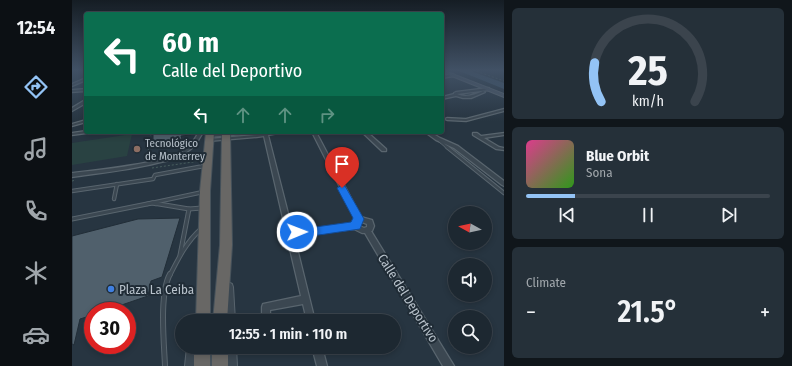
<!DOCTYPE html>
<html lang="en">
<head>
<meta charset="utf-8">
<style>
  body { margin:0; font-family:"Fira Sans Condensed",sans-serif; background:#253039; color:#f1f3f6; height:100vh; display:flex; flex-direction:column; font-size:15px; white-space:nowrap }
  * { box-sizing:border-box; margin:0 }
  p { font-size:13px; color:#a0a6ab }
  .icon { flex:none; width:22px; height:22px; fill:none; stroke:currentColor; stroke-width:2; stroke-linecap:round; stroke-linejoin:round }
  .map { position:relative; flex:1; overflow:hidden }
  .sheet { display:flex; flex-direction:column; gap:8px; padding:8px; background:#10161b; width:288px }
  .sheet>* { flex:none }
  .top-card { position:absolute; left:12px; top:12px; width:360px; height:122px; border-radius:4px; box-shadow:0 2px 6px #0003,0 0 0 1px #3b444d; background:#0b6e4f; color:#fff; overflow:hidden }
  .needle { width:26px; rotate:278deg }
  .buttons { position:absolute; left:376px; top:206px; display:grid; gap:8px }
  .buttons a { display:grid; place-items:center; width:44px; height:44px; border-radius:50%; background:#1d2831; box-shadow:0 2px 6px #0003,0 0 0 1px #3b444d; font-size:20px }
  .speed { position:absolute; left:12px; top:302px; display:flex; gap:8px; font-size:20px; font-weight:700; text-align:center }
  .speed>* { display:grid; place-content:center; width:52px; height:52px; border-radius:50%; background:#1d2831; box-shadow:0 2px 6px #0003,0 0 0 1px #3b444d; line-height:1 }
  .speed .limit { border:6px solid #d22; background:#fff; color:#111 }
  .pin { position:absolute; display:grid; place-items:center; width:34px; height:34px; color:#fff; margin:-41px -17px; border-radius:50% 50% 50% 0; rotate:-45deg; box-shadow:0 0 4px #0007 }
  .pin .icon { rotate:45deg }
  .me { position:absolute; width:44px; margin:-22px; rotate:89deg; stroke-linejoin:round; filter:drop-shadow(0 0 3px #0008) }
  .turn { display:flex; align-items:center; gap:14px; height:84px; padding:0 12px; font-size:18px }
  .turn .icon { width:52px; height:52px; stroke-width:2.5 }
  .turn b { display:block; font-size:28px; line-height:34px }
  .lanes { display:flex; align-items:center; height:38px; padding:0 12px; background:#0003; justify-content:center; gap:20px; direction:ltr }
  .lanes .off { opacity:.35 }
  .big { font-size:30px; font-weight:600; line-height:1.1 }
  .sheet .tile { flex:1; display:flex; flex-direction:column; justify-content:center; gap:6px; min-width:0; padding:0 14px; border-radius:6px; background:#253039 }
  .sheet .dial { align-items:center; gap:0 }
  .dial svg { height:104px; overflow:visible; fill:none; stroke:#3b444d; stroke-width:7; stroke-linecap:round; text-anchor:middle }
  .dial text { fill:#f1f3f6; stroke:none }
  .song { display:flex; align-items:center; gap:12px }
  .cover { width:48px; height:48px; border-radius:6px; background:linear-gradient(135deg,hsl(330 70% 55%),hsl(110 70% 35%)) }
  .played { height:4px; border-radius:2px; background:linear-gradient(90deg,#93c3f5 20%,#3b444d 20%) }
  .keys { display:flex; justify-content:space-around; direction:ltr }
  .heat { display:flex; justify-content:space-between; align-items:center; font-size:22px; direction:ltr }
  .trip { position:absolute; left:103px; top:314px; width:226px; height:40px; border-radius:20px; background:#1d2831; box-shadow:0 2px 6px #0003,0 0 0 1px #3b444d; font-weight:600; line-height:40px; text-align:center }
  main { display:flex; flex:1; min-height:0 }
  .dock { display:flex; flex-direction:column; width:72px; justify-content:space-around; align-items:center; background:#0c1014; color:#a0a6ab }
  .dock .icon { width:28px; height:28px }
  .dock .on { color:#93c3f5 }
  .dock b { font-size:18px; color:#f1f3f6 }
  .map>svg:first-child { display:block }
</style>
</head>
<body>
<main>
<nav class="dock">
<b>12:54</b>
<svg class="icon on" aria-label="directions" viewBox="0 0 24 24"><path d="M12 3l9 9-9 9-9-9zM9 14v-3h6M13 9l2 2-2 2"/></svg>
<svg class="icon" aria-label="music" viewBox="0 0 24 24"><path d="M9 18V5l10-2v13"/><circle cx="6" cy="18" r="3"/><circle cx="16" cy="16" r="3"/></svg>
<svg class="icon" aria-label="phone" viewBox="0 0 24 24"><path d="M5 4h4l2 5-3 2q2 4 5 5l2-3 5 2v4C11 20 4 13 5 4z"/></svg>
<svg class="icon" aria-label="climate" viewBox="0 0 24 24"><path d="M12 3v18M4 7l16 10M4 17L20 7"/></svg>
<svg class="icon" aria-label="car" viewBox="0 0 24 24"><path d="M5 17H2v-5l4-1 3-4h7l3 4 3 1v5h-3M9 17h6M6 11h13"/><circle cx="7" cy="17" r="2"/><circle cx="17" cy="17" r="2"/></svg>
</nav>
<div class="map">
<svg width="432" height="366" viewBox="0 0 432 366">
  <rect width="100%" height="100%" fill="#273541"/>
  <path fill="#294242" d="M60,134L55,156L0,165V143Z"/>
  <path fill="#3c5368" d="M385,70H396L432,83V89Z"/>
  <g fill="#50606c" stroke="#222e38">
    <path d="M86,132H119V135L109,136L110,139L88,143L89,140L81,141V133Z"/>
    <path d="M108,218L90,277L79,281L76,296L32,311H21V315L8,319L2,345L0,344V236L66,219Z"/>
  </g>
  <g fill="none" stroke-linecap="round" stroke-linejoin="round">
    <defs>
      <path id="service-far3" d="M368,141L376,148"/>
      <g id="service-far2">
        <path d="M375,147L432,193"/>
        <path d="M0,191L81,179L83,175L132,166"/>
        <path d="M42,199L45,184"/>
        <path d="M81,203L84,204"/>
        <path d="M75,204L131,192"/>
      </g>
      <g id="service-far1">
        <path d="M81,203L117,209L108,255"/>
        <path d="M117,209L130,208"/>
        <path d="M0,219L80,203"/>
        <path d="M98,275C106,259 115,241 129,229"/>
      </g>
      <path id="service" d="M93,366C92,342 87,294 98,274"/>
      <g id="minor">
        <path d="M381,74L382,75V76L370,78V76Z"/>
        <path d="M14,78V80L0,86V84Z"/>
        <path d="M416,88H417V90L385,94C394,98 402,95 411,91L413,92L399,98H391L384,96L370,99V97L382,94V93L384,92Z"/>
        <path d="M14,89V91L0,92V90Z"/>
        <path d="M13,100H14V103L0,111V108Z"/>
        <path d="M432,109V111L394,121L375,120L373,119L375,118L394,119Z"/>
        <path d="M14,120V122L0,126V124Z"/>
        <path d="M14,131V132H17L15,133L0,135V133Z"/>
        <path d="M127,132H131C127,139 123,147 116,151C107,158 96,161 85,163C57,170 28,173 0,177V173C27,170 55,167 82,161C93,159 105,156 114,149C120,145 123,138 127,132Z"/>
        <path d="M166,132H182L180,133L137,137L135,136L137,135Z"/>
        <path d="M191,132H207V133L196,135L219,225L225,227L228,230L281,224L282,220L284,219L240,132H244L289,217L300,220L302,226L300,231H299L382,366H371L293,233H290L282,229L229,235L227,241L224,244L243,321H235L231,304L198,310V321H190V307L191,304L229,296L217,245C208,242 206,234 213,227L192,136L185,137L137,141L135,140L137,139L185,135L191,133ZM290,222L295,224V227L292,228L288,226L287,223ZM220,231L222,233V237L221,239H218L216,237C215,232 217,232 220,231Z"/>
        <path d="M290,132H295L314,149V151H310Z"/>
        <path d="M353,132H358L368,138L386,146L432,181V186L430,185L382,148L364,140Z"/>
        <path d="M401,133H405L409,136L432,133V135L412,138L427,147L432,148V150L424,149L401,135Z"/>
        <path d="M240,347H250L255,366H245Z"/>
      </g>
      <g id="tertiary">
        <path d="M156,282L160,284L161,287L163,321H151V287L152,284Z"/>
        <path d="M115,347H127L125,366H113Z"/>
        <path d="M152,347H164L165,366H153Z"/>
      </g>
      <path id="secondary" d="M370,70L432,94V97L370,72Z"/>
      <g id="trunk">
        <path d="M134,132H142L138,191V321H124L128,191Z"/>
        <path d="M150,132H158L160,245L155,321H141L148,245Z"/>
        <rect x="122" y="347" width="16" height="19"/>
        <rect x="140" y="347" width="16" height="19"/>
      </g>
    </defs>
    <use href="#service-far3" stroke="#59656e" stroke-width="3.5"/>
    <use href="#service-far2" stroke="#59656e" stroke-width="4.5"/>
    <use href="#service-far1" stroke="#59656e" stroke-width="5"/>
    <use href="#service" stroke="#59656e" stroke-width="6"/>
    <use href="#minor" stroke="#59656e" stroke-width="2.5"/>
    <use href="#tertiary" stroke="#59656e" stroke-width="2"/>
    <use href="#secondary" stroke="#59656e" stroke-width="2"/>
    <use href="#trunk" stroke="#46525b" stroke-width="2"/>
    <g stroke="#485e5e" stroke-width="1" stroke-dasharray="2 2" stroke-linecap="butt">
      <path d="M401,70L432,81"/>
      <path d="M75,159L79,132"/>
      <path d="M80,168L128,161"/>
      <path d="M0,181L4,180"/>
    </g>
    <use href="#service-far3" stroke="#3b4751" stroke-width="2"/>
    <use href="#service-far2" stroke="#3b4751" stroke-width="2.5"/>
    <use href="#service-far1" stroke="#3b4751" stroke-width="3"/>
    <use href="#service" stroke="#3b4751" stroke-width="4"/>
    <use href="#minor" fill="#3b4751" fill-rule="evenodd"/>
    <use href="#tertiary" fill="#3b4751" fill-rule="evenodd"/>
    <use href="#secondary" fill="#4a5664" fill-rule="evenodd"/>
    <use href="#trunk" fill="#686765" fill-rule="evenodd"/>
    <path stroke="#5e6b78" stroke-width="1" stroke-dasharray="2.5 2.5" stroke-linecap="butt" d="M427,70L432,72"/>
  </g>
  <linearGradient id="sky" x2="0" y2="1"><stop stop-color="#151d24"/><stop offset="0.58" stop-color="#415165"/><stop offset="1" stop-color="#415165" stop-opacity="0"/></linearGradient>
  <rect width="432" height="121" fill="url(#sky)"/>
  <path fill="#1a73e8" stroke="#114b97" d="M270,185L273,186L292,219L288,229L226,238L222,237L220,232L221,228L225,227L229,229L279,222L281,218L265,188Z"/>
  <circle fill="#8d6e63" stroke="#202c36" stroke-width="1.5" cx="65" cy="149" r="4"/>
  <circle fill="#3f7fe0" stroke="#202c36" stroke-width="1.5" cx="39" cy="289" r="4"/>
  <g text-anchor="middle" dominant-baseline="central" stroke-width="4" stroke-linejoin="round" paint-order="stroke">
    <g font-size="11" fill="#b8c2cb" stroke="#202c36" text-anchor="start">
      <text x="73" y="143">Tecnológico<tspan x="73" dy="13">de Monterrey</tspan></text>
    </g>
    <g font-size="13" fill="#b8c2cb" stroke="#202c36" text-anchor="start">
      <text x="47" y="289">Plaza La Ceiba</text>
    </g>
    <g font-size="13" fill="#b8c2cb" stroke="#202c36">
      <text transform="translate(336 298) rotate(58)">Calle del Deportivo</text>
    </g>
  </g>
</svg>
<div class="buttons">
<a><svg class="needle" viewBox="-14 -14 28 28"><path d="M0-13l5 13h-10z" fill="#e53935"/><path d="M0 13l5-13h-10z" fill="#a0a6ab"/></svg></a>
<a><svg class="icon" aria-label="sound" viewBox="0 0 24 24"><path d="M4 9h4l5-4v14l-5-4H4zM17 9q2 3 0 6"/></svg></a>
<a><svg class="icon" aria-label="search" viewBox="0 0 24 24"><circle cx="10" cy="10" r="6"/><path d="M15 15l6 6"/></svg></a>
</div>
<div class="speed"><div class="limit">30</div></div>
<div class="pin" style="left:270px;top:188px;background:#d93025"><svg class="icon" aria-label="arrive" viewBox="0 0 24 24"><path d="M6 21V4h12l-3 4 3 4H6"/></svg></div>
<svg class="me" style="left:225px;top:232px" viewBox="-20 -20 40 40"><circle r="17" fill="#1a73e8" stroke="#fff" stroke-width="3"/><path d="M0-11L8 9 0 5-8 9z" fill="#fff"/></svg>
<div class="trip">12:55 · 1 min · 110 m</div>
<div class="top-card">
<div class="turn"><svg class="icon" aria-label="left" viewBox="0 0 24 24"><path d="M17 20v-9H6M10 6l-5 5 5 5"/></svg><div><b>60 m</b>Calle del Deportivo</div></div>
<div class="lanes"><svg class="icon" aria-label="left" viewBox="0 0 24 24"><path d="M17 20v-9H6M10 6l-5 5 5 5"/></svg><svg class="icon off" aria-label="ahead" viewBox="0 0 24 24"><path d="M12 20V5M6 11l6-6 6 6"/></svg><svg class="icon off" aria-label="ahead" viewBox="0 0 24 24"><path d="M12 20V5M6 11l6-6 6 6"/></svg><svg class="icon off" aria-label="right" viewBox="0 0 24 24"><path d="M7 20v-9h11M14 6l5 5-5 5"/></svg></div>
</div>
</div>
<section class="sheet">
<div class="tile dial"><svg viewBox="0 0 100 80">
<path d="M14 69A42 42 0 1 1 86 69"/>
<path d="M14 69A42 42 0 0 1 9 39" stroke="#93c3f5"/>
<text x="50" y="56" font-size="32" font-weight="700">25</text>
<text x="50" y="72" font-size="11">km/h</text>
</svg></div>
<div class="tile">
<div class="song"><i class="cover"></i><div><b>Blue Orbit</b><p>Sona</p></div></div>
<div class="played"></div>
<div class="keys"><svg class="icon" aria-label="previous" viewBox="0 0 24 24"><path d="M18 5L8 12l10 7zM5 5v14"/></svg><svg class="icon" aria-label="pause" viewBox="0 0 24 24"><path d="M8 5v14M16 5v14"/></svg><svg class="icon" aria-label="next" viewBox="0 0 24 24"><path d="M6 5l10 7-10 7zM19 5v14"/></svg></div>
</div>
<div class="tile"><p>Climate</p>
<div class="heat"><a>−</a><b class="big">21.5°</b><a>+</a></div>
</div>
</section>
</main>
</body>
</html>
